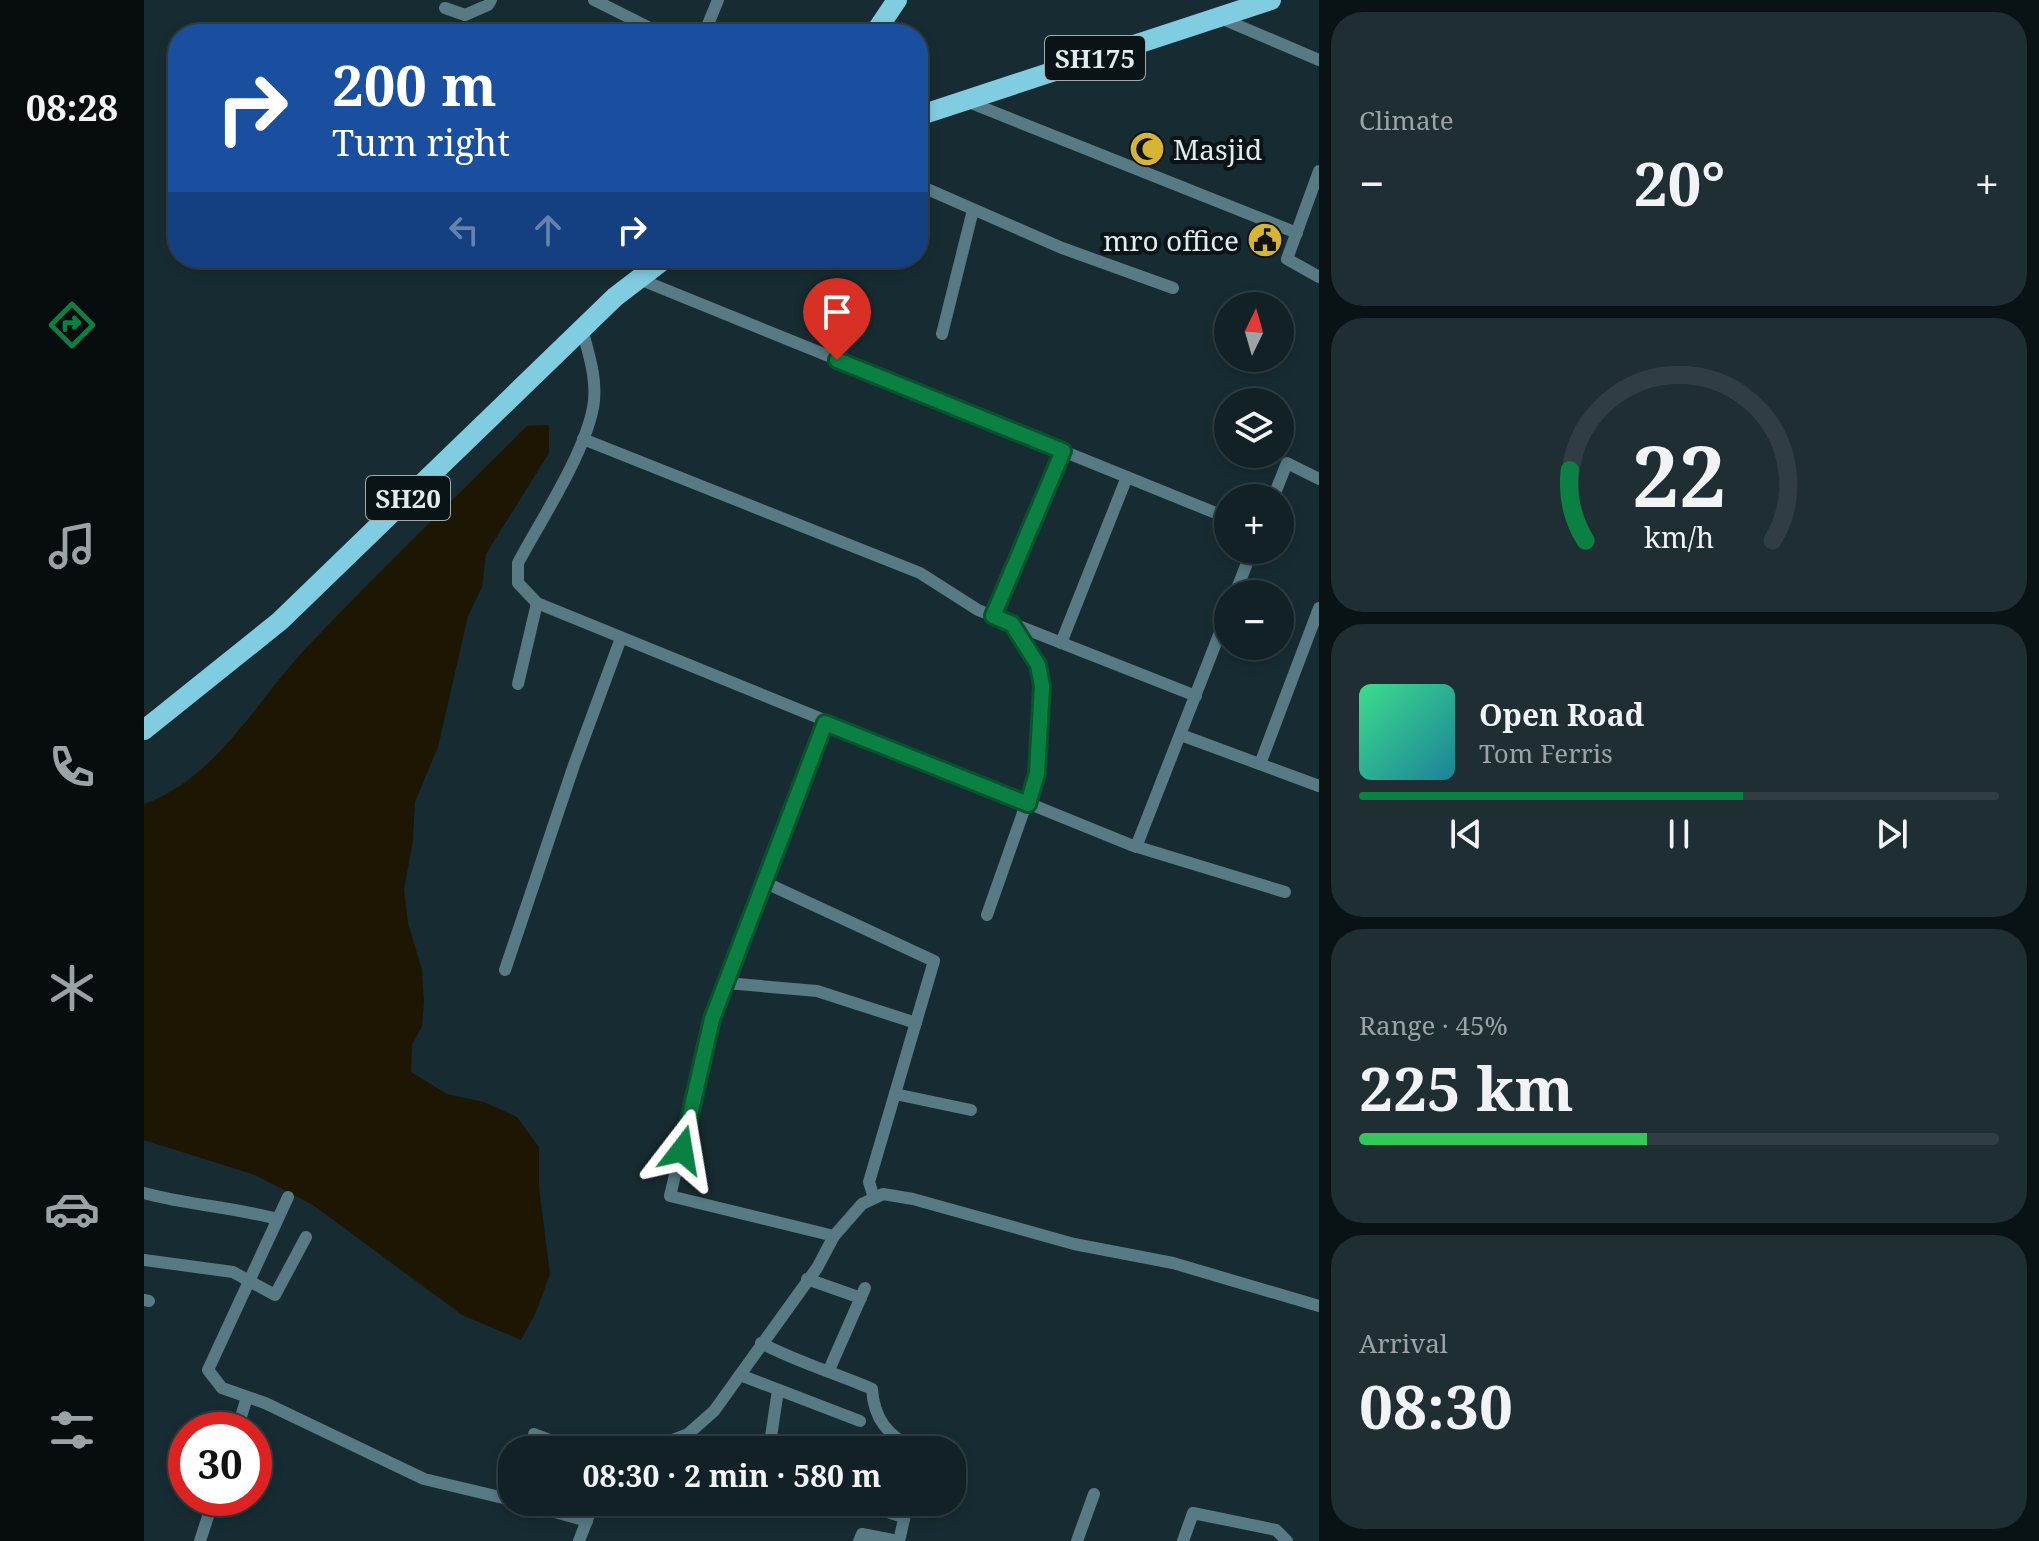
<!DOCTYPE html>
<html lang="en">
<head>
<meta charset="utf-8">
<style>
  body { margin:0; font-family:"Noto Serif",serif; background:#1e2e32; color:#f1f3f6; height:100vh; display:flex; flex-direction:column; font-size:30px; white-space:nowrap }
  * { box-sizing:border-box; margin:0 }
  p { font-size:26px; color:#9ca3a7 }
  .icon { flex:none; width:44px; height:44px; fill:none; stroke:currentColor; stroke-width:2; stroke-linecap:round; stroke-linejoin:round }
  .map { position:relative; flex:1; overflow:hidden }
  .side { display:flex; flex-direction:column; gap:12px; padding:12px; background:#091215; width:720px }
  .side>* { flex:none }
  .banner { position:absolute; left:24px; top:24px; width:760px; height:244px; border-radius:32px; box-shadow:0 4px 12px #0003,0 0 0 2px #303e43; background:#1a4fa0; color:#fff; overflow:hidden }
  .needle { width:52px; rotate:5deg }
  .fabs { position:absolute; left:1070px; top:292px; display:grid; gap:16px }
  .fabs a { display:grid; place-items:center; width:80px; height:80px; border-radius:50%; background:#112126; box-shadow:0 4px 12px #0003,0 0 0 2px #303e43; font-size:40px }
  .speed { position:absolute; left:24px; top:1412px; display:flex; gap:16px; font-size:40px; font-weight:700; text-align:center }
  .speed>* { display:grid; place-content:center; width:104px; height:104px; border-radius:50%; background:#112126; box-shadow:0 4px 12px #0003,0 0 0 2px #303e43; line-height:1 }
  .speed .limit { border:12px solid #d22; background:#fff; color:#111 }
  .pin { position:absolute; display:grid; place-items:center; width:68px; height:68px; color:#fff; margin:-82px -34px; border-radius:50% 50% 50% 0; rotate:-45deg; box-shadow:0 0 8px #0007 }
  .pin .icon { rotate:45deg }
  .me { position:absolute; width:88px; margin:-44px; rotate:14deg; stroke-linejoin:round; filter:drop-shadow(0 0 6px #0008) }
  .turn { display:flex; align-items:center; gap:28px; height:168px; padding:0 32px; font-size:36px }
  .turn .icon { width:104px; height:104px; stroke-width:2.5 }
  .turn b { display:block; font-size:56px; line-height:68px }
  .lanes { display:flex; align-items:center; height:76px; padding:0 32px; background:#0003; justify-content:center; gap:40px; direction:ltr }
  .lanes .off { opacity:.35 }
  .big { font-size:60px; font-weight:700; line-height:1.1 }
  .side .card { flex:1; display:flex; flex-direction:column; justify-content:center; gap:12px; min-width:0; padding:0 28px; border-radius:32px; background:#1e2e32 }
  .side .dial { align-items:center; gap:0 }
  .dial svg { height:208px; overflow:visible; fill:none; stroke:#303e43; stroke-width:7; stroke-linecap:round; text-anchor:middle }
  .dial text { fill:#f1f3f6; stroke:none }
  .song { display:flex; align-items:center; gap:24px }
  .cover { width:96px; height:96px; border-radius:12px; background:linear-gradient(135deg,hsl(150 70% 55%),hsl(190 70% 35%)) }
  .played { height:8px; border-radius:4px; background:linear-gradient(90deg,#0b8043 60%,#303e43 60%) }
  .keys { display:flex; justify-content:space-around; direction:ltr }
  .heat { display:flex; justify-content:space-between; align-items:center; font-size:44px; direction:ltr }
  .charge { height:12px; border-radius:6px; background:linear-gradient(90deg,#34c759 45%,#303e43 0) }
  .trip { position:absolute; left:354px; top:1436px; width:468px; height:80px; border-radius:32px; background:#112126; box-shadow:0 4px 12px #0003,0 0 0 2px #303e43; font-weight:700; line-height:80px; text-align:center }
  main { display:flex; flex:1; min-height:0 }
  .tabs { display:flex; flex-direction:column; width:144px; justify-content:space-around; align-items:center; background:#070d0f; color:#9ca3a7 }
  .tabs .icon { width:56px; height:56px }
  .tabs .selected { color:#0b8043 }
  .tabs b { font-size:36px; color:#f1f3f6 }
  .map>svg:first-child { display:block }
</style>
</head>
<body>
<main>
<nav class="tabs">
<b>08:28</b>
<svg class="icon selected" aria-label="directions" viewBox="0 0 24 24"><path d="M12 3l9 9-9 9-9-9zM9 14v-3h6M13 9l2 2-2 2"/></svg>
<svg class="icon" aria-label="music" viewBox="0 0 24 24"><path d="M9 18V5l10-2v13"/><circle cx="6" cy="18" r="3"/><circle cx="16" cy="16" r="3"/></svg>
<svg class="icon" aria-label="phone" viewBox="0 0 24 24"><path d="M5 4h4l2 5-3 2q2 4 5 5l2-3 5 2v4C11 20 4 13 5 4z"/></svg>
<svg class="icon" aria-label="climate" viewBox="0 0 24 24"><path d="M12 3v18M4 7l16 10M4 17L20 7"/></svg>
<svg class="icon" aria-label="car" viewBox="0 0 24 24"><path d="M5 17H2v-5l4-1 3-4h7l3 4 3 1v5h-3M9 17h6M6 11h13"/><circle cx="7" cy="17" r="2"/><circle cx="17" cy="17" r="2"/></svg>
<svg class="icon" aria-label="filters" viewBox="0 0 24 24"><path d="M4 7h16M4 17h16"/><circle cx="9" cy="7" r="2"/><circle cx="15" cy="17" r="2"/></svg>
</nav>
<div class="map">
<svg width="1175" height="1541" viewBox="0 0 1175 1541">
  <rect width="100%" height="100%" fill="#172c32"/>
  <path fill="#1c1602" d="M405,425V453L342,554L338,587L324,616L294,747L271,802L269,840L260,890L264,923L278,970L280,1002L278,1026L268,1045L267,1072L303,1094L340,1102L373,1117L395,1147V1187L406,1274L392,1312L377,1340L318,1315L169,1205L111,1175L0,1140V804C73,778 113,700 164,646C235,571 310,499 383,426Z"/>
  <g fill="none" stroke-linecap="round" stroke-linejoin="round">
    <g stroke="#577a84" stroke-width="12">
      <path d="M450,0L518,34"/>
      <path d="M301,8L321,15L344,5L347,0"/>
      <path d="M1074,17L1175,60"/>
      <path d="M560,34L574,0"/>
      <path d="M822,101L1153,233"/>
      <path d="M1175,171L1143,259L1175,277"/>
      <path d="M774,185L918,248L1029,288"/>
      <path d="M479,258L506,271"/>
      <path d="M686,258L692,261"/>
      <path d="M495,279L1084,518"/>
      <path d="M438,329C445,355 454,381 449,408C439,457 398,518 374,563V583L393,603L987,845L1141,892"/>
      <path d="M798,334L829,210"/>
      <path d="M439,439L776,573L834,610L1052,696"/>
      <path d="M1129,498L1143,463L1175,479"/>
      <path d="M1091,594L1108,550"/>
      <path d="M849,616L919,451"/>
      <path d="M917,643L983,477"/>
      <path d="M374,684L393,603"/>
      <path d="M681,723L568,1019L526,1196L690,1236"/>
      <path d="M1037,735L1175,786"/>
      <path d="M1116,764L1175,608"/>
      <path d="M992,847L1084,612"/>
      <path d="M620,882L790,961L725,1182L730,1198"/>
      <path d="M843,915L893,773L898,686L894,665L868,624"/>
      <path d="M361,970L430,765L477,638"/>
      <path d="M582,983L673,991L772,1023"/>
      <path d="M751,1094L827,1110"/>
      <path d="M0,1193C44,1205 89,1207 133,1219"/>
      <path d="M144,1197L64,1370L78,1388L121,1403L280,1479L368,1500"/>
      <path d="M0,1260L89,1272L131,1295L162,1237"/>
      <path d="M663,1279L717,1298"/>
      <path d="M0,1300L5,1301"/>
      <path d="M617,1343C653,1362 691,1373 728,1389C730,1420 744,1435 771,1450"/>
      <path d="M685,1370L721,1288"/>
      <path d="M596,1375L716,1421"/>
      <path d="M93,1430L103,1397"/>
      <path d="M390,1434L433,1450"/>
      <path d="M535,1438L554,1450"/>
      <path d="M502,1450L544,1434L570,1411L673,1268L690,1236L718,1204L739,1194L769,1199L930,1244L1029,1263L1175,1306"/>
      <path d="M625,1450L634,1390"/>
      <path d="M375,1502L443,1521"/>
      <path d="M713,1502L759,1517"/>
      <path d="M56,1541L70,1498"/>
      <path d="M435,1541L450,1502"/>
      <path d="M715,1541L718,1534L754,1541"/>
      <path d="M755,1541L764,1502"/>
      <path d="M933,1541L950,1494"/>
      <path d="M1039,1541L1049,1513L1132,1530L1143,1541"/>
    </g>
    <g stroke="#80cce1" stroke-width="20">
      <path d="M730,34L753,0"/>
      <path d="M774,116L1127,0"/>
      <path d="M0,730L136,621L471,297L522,258"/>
    </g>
  </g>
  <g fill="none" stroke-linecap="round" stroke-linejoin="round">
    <defs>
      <path id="route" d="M538,1150L568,1019L681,723L884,804L893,773L898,686L894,665L868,624L849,616L919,451L693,360"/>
    </defs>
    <use href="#route" stroke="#07532c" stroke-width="20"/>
    <use href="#route" stroke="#0b8043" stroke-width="14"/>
  </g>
  <defs>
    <symbol id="mosque-disc" viewBox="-11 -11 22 22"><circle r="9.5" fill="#d6b534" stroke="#0a1316"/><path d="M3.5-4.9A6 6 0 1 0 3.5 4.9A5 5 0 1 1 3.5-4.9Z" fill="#111"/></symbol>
    <symbol id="civic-disc" viewBox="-11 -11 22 22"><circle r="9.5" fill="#d6b534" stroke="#0a1316"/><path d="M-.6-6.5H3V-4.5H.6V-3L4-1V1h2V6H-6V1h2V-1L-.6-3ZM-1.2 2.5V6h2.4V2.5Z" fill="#111"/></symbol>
  </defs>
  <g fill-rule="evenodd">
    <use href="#mosque-disc" x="983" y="129" width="40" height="40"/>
    <use href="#civic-disc" x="1101" y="220" width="40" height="40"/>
  </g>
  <g text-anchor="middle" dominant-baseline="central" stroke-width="8" stroke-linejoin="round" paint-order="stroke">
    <g fill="#0a1316" stroke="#a0acaf" stroke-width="2">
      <rect x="901" y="36" width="100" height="44" rx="6"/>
      <rect x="222" y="476" width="84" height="44" rx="6"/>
    </g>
    <g font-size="26" font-weight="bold" fill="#e0edf0">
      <text x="951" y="58">SH175</text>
      <text x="264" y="498">SH20</text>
    </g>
    <g font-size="28" fill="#e0edf0" stroke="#0a1316" text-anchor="start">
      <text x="1029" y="149">Masjid</text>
      <text x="1095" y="240" text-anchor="end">mro office</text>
    </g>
  </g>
</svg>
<div class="fabs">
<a><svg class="needle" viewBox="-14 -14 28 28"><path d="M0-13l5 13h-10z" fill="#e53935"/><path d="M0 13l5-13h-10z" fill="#9ca3a7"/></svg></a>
<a><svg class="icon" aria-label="layers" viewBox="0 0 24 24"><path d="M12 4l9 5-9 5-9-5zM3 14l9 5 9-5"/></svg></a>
<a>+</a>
<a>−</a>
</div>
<div class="speed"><div class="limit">30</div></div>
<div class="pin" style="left:693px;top:360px;background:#d93025"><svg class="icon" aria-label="arrive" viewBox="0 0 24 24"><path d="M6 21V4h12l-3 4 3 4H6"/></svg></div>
<svg class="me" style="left:538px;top:1150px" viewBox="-20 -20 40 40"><path d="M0-17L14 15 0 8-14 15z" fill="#0b8043" stroke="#fff" stroke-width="4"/></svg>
<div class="trip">08:30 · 2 min · 580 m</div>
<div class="banner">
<div class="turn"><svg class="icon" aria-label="right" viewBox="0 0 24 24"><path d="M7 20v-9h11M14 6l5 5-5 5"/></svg><div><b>200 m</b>Turn right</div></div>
<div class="lanes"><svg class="icon off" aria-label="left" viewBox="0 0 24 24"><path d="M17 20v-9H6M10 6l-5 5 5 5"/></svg><svg class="icon off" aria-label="ahead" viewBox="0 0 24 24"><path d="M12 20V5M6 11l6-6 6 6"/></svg><svg class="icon" aria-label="right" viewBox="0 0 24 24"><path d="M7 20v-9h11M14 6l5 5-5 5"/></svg></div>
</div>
</div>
<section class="side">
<div class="card"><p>Climate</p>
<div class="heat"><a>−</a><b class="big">20°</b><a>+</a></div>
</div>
<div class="card dial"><svg viewBox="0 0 100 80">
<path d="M14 69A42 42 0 1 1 86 69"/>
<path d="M14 69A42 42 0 0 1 8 42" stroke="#0b8043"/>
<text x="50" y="56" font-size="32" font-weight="700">22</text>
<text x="50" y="72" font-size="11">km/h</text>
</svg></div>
<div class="card">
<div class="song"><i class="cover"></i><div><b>Open Road</b><p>Tom Ferris</p></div></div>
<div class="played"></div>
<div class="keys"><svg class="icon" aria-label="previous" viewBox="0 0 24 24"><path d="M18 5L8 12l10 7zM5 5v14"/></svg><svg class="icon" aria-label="pause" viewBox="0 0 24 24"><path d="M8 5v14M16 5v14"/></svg><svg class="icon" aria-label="next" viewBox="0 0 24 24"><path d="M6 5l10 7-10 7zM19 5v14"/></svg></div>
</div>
<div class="card"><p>Range · 45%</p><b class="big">225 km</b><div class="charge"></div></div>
<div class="card"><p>Arrival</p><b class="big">08:30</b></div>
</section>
</main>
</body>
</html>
